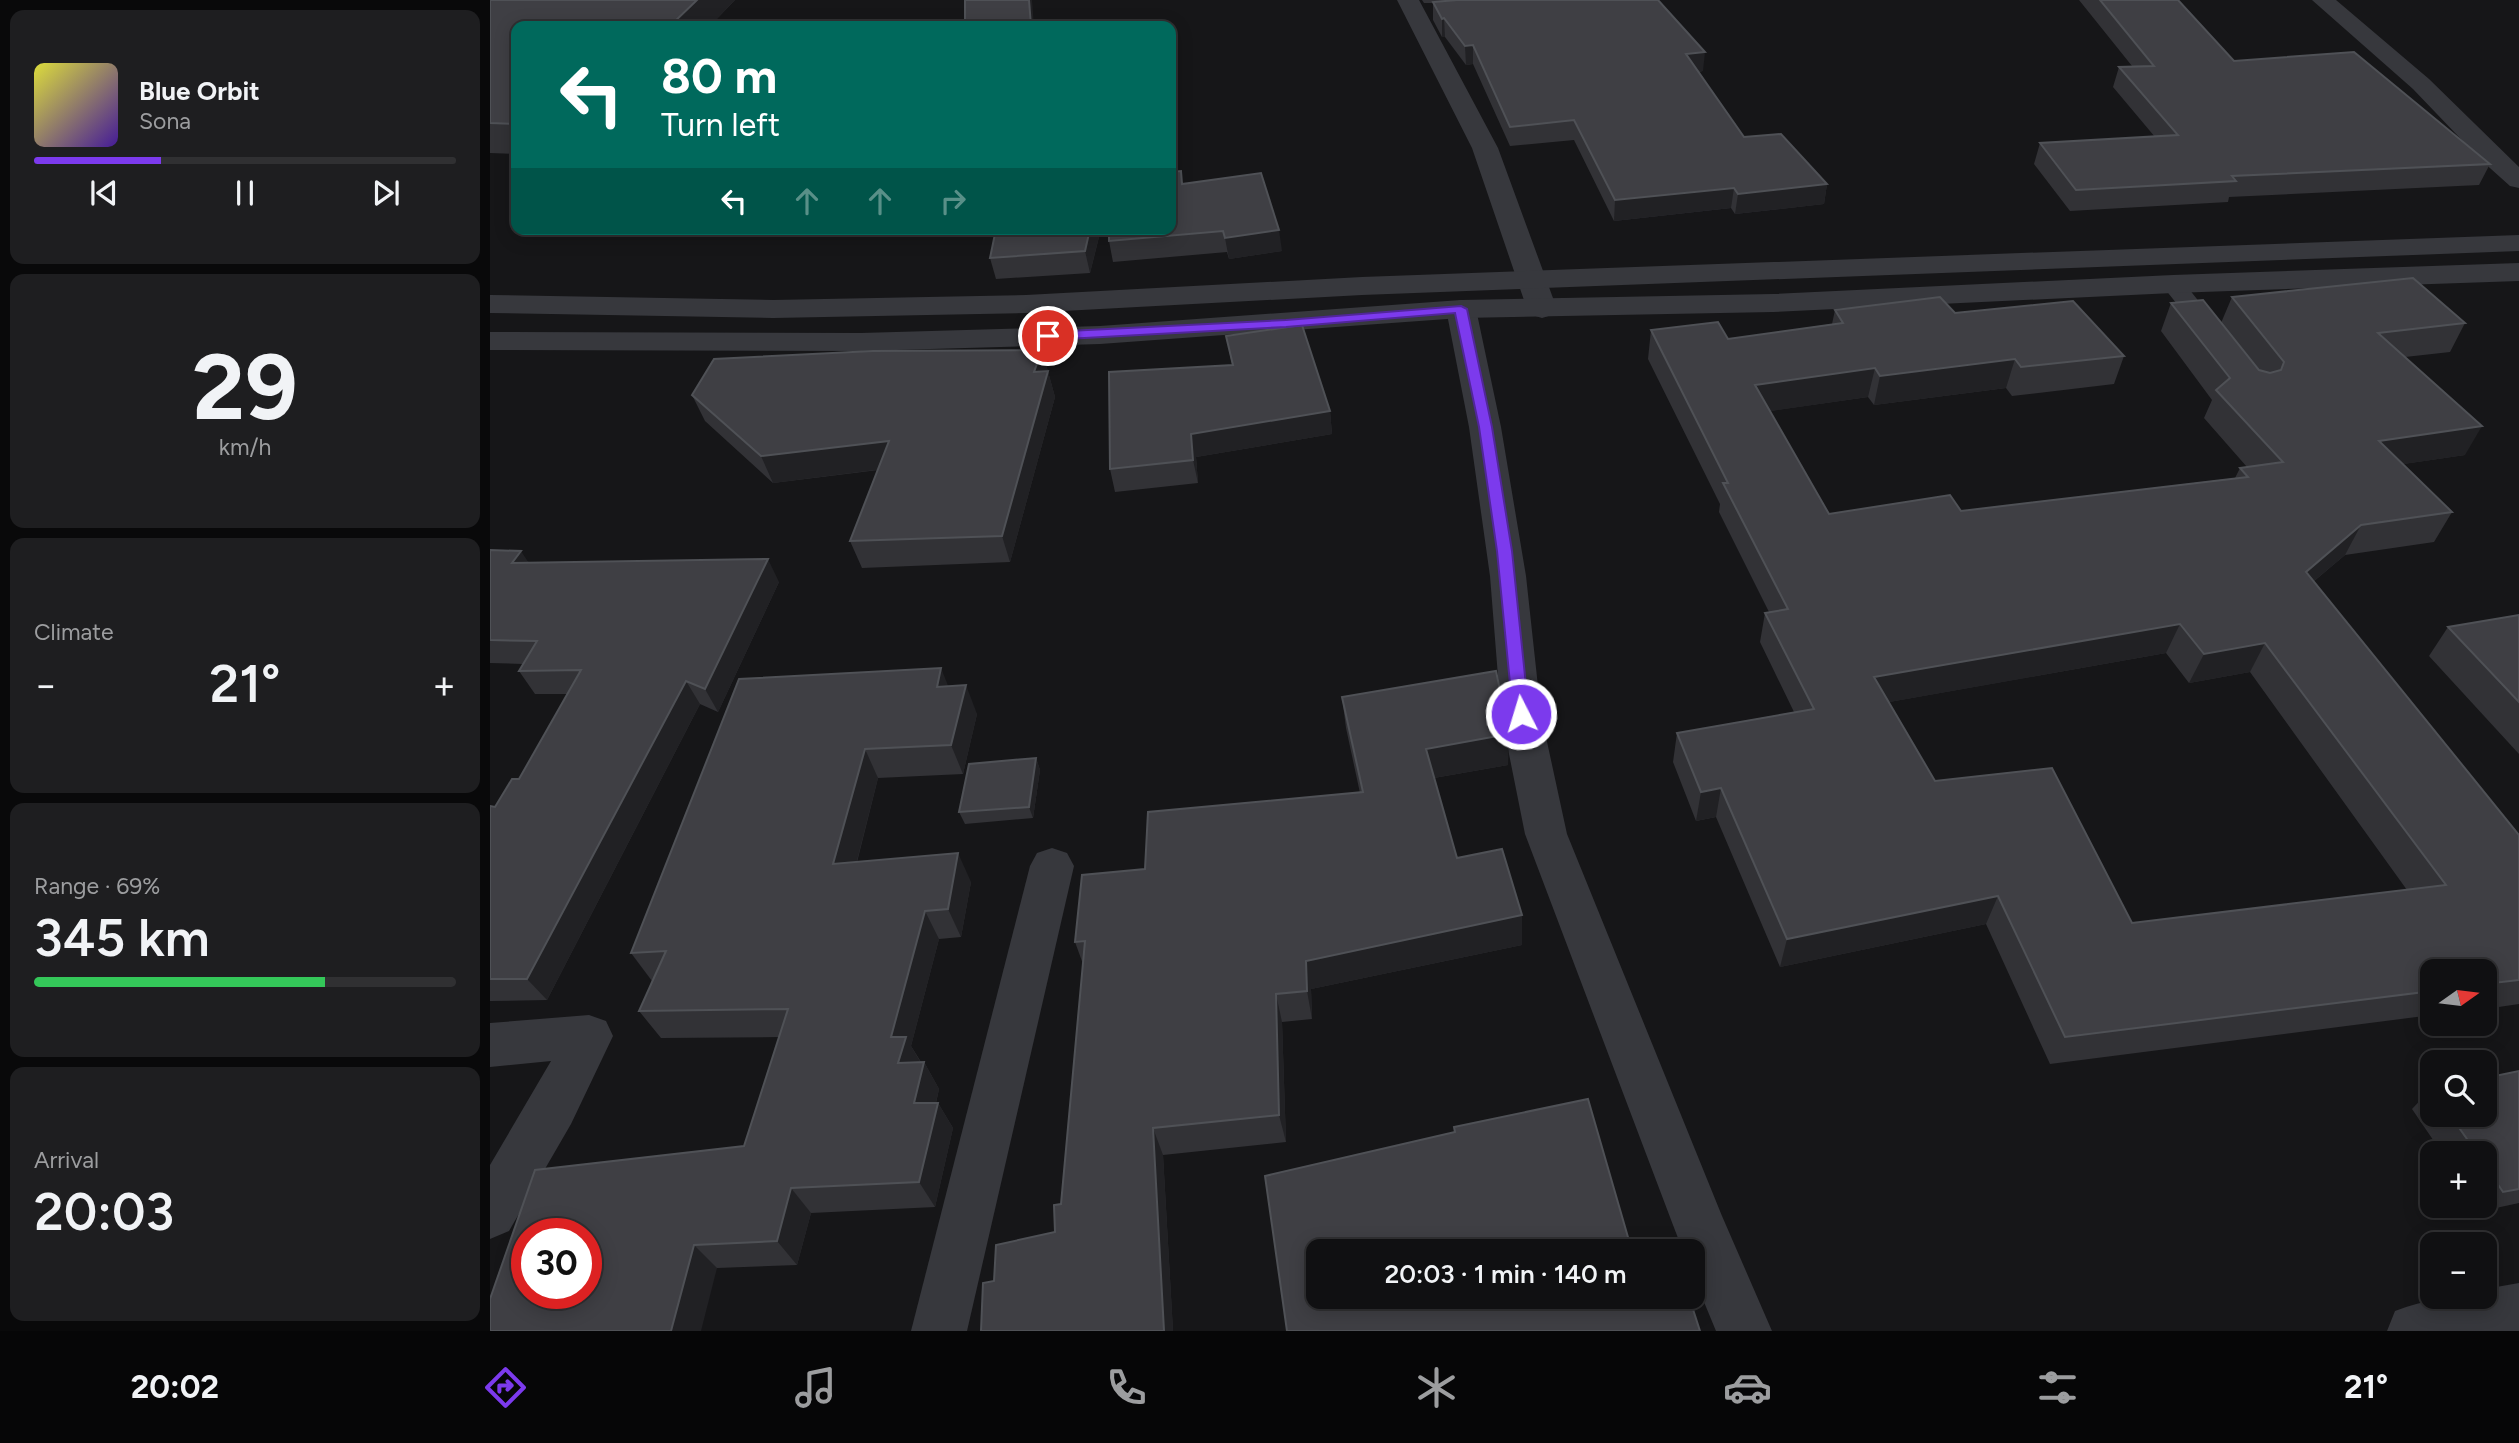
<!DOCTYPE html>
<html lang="en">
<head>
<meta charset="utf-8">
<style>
  body { margin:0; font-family:Figtree,sans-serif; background:#1e1e20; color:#f1f3f6; height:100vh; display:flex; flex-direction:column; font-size:26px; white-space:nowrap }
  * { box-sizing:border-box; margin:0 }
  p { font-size:23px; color:#9c9d9f }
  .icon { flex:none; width:38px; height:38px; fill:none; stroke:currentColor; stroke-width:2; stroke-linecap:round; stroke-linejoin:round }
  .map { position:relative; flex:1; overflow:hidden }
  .drawer { display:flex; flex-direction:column; gap:10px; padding:10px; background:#09090a; width:490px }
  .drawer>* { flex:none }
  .banner { position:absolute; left:21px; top:21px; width:665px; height:214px; border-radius:14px; box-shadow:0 4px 18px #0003,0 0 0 2px #303032; background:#00695c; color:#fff; overflow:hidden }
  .needle { width:46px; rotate:76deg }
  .tools { position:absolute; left:1930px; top:959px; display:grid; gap:14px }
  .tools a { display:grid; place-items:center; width:77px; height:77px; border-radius:14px; background:#101012; box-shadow:0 4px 18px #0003,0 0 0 2px #303032; font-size:35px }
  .speed { position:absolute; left:21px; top:1218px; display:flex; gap:14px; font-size:35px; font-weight:700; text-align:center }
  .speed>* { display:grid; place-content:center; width:91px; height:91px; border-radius:50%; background:#101012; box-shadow:0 4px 18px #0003,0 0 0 2px #303032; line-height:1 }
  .speed .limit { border:10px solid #d22; background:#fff; color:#111 }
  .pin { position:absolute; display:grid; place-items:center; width:60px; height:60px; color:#fff; margin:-30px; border:4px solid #fff; border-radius:50%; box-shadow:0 2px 7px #0007 }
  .me { position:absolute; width:77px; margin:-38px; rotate:355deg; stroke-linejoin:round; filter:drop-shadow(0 0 5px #0008) }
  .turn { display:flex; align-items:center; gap:24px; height:147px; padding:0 35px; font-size:32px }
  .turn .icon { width:91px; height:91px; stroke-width:2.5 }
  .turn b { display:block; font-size:49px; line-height:60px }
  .lanes { display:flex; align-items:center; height:66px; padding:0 35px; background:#0003; justify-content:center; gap:35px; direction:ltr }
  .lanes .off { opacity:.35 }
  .big { font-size:52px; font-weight:600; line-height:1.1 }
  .drawer .card { flex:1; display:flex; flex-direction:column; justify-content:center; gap:10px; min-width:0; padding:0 24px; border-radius:14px; background:#1e1e20 }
  .drawer .dial { align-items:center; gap:0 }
  .dial b { font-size:91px; line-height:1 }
  .song { display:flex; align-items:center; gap:21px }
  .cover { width:84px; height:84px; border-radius:10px; background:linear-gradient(135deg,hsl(60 70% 55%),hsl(260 70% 35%)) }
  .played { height:7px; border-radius:4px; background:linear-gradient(90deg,#7c3aed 30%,#303032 30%) }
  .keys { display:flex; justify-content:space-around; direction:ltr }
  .heat { display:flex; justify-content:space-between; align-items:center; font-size:38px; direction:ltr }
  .charge { height:10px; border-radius:5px; background:linear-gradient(90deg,#34c759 69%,#303032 0) }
  .trip { position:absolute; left:816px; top:1239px; width:399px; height:70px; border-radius:14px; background:#101012; box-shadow:0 4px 18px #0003,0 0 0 2px #303032; font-weight:600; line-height:70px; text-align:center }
  .tabs { display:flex; height:112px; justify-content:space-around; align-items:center; background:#060607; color:#9c9d9f }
  .tabs .icon { width:49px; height:49px }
  .tabs .on { color:#7c3aed }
  .tabs b { font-size:32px; color:#f1f3f6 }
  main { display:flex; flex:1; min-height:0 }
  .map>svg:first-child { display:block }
</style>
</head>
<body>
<main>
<section class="drawer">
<div class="card">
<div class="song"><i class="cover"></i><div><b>Blue Orbit</b><p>Sona</p></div></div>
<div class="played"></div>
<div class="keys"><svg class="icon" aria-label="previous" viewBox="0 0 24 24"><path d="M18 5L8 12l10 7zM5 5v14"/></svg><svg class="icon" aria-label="pause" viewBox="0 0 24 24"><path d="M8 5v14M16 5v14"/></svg><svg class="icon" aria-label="next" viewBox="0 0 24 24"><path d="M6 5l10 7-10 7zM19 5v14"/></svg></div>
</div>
<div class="card dial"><b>29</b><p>km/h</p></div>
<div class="card"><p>Climate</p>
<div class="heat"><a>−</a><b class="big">21°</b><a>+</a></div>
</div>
<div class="card"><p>Range · 69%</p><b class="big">345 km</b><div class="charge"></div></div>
<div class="card"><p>Arrival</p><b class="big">20:03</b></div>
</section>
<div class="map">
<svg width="2029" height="1331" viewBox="0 0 2029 1331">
  <rect width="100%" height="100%" fill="#161618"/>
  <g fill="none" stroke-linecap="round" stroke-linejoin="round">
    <path fill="#37383d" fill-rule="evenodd" d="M1683,277L1691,279L1730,328L1734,333L1730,338H1714L1675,289L1672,284L1675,279Z"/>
    <g fill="#37383d" fill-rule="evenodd">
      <path d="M907,0H929L1008,148L1067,309L1062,315L1052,318L1042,315L1037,309L982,148Z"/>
      <path d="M1822,0H1846L1939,79L2029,167V188L2020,186L1991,160L1923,89Z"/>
      <path d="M971,300L981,303L986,309L1011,427L1036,576L1051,714L1077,834L1232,1216L1282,1331H1226L1202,1273V1251H1193L1183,1225L1035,834L1011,714L1000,576L979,427L956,309L961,303Z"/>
      <path d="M562,848L577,853L584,866L477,1331H421L540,866L547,853Z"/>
      <path d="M99,1015L116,1021L123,1036L81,1124L19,1231L0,1239V1165L61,1061L0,1067V1023Z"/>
    </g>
    <g fill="#37383d" fill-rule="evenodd">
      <path d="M2029,235V251L872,295L536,313L283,318L0,313V295L283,300L536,295L872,277Z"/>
      <path d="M2029,263V281L1683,293L1283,312L971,318L610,344L371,351L0,350V332L371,333L610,326L971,300L1283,294L1683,275Z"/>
      <path d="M2029,1283V1331H1897L1905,1311C1935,1299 1963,1297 1995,1297V1289Z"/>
    </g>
  </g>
  <g fill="#323236" fill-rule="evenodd">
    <path d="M0,0H245L220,26H26V154L0,153Z"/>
    <path d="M932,0H1168L1213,71L1208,72L1254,137L1337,184L1334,204L1245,214L1241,208L1124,221L1084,140L1020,146L983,64L976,65L955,37H952L943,20V3H934Z"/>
    <path d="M1589,0H1688L1744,61L2000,164L1989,185L1739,197L1738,202L1580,211L1544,164L1550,143L1665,137L1623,87L1629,67L1642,66Z"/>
    <path d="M693,184L792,251L739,259L737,252L623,262L619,241Z"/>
    <path d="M506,229H611L600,273L506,279L500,258Z"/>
    <path d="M1742,297L1975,323L1960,352L1915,357L1975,455L1913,464L1962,512L1944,542L1855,555L1823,582L2029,835V1004L1995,1009V971H1942V1015L1560,1064L1496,924L1290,967L1226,817L1206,821L1183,762L1187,733L1304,712L1270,642L1275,613L1279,612L1229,512L1230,504L1158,359L1161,330L1238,339L1342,324L1345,310L1465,313L1634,356L1624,384L1522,396L1516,388L1384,405L1378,397L1280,411L1339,514L1471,511L1745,478L1750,468L1757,467L1714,418L1722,400L1671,331L1681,303L1731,323ZM1676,653L1699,683L1760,672L1917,890L1642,923L1445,781L1399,702Z"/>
    <path d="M736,336L840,411L842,434L706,457L708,483L625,492L620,469L742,365Z"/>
    <path d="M552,350L565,397L520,562L372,568L360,541L388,470L283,483L215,421L202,395Z"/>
    <path d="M0,550L39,562L289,582L228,712L210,704L57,1000L0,1001V806L5,807L29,779L77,694H45L29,671L33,664L0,663Z"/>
    <path d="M2029,615V754L1939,656L1958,627Z"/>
    <path d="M249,679L458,686L487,714L473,774L388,778L367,862L481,882L471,937L449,939L421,1046L431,1062H434L449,1089L446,1103H448L463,1128L445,1207L321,1213L307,1265L227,1268L0,1331L254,1146L289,1037L171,1038L149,1011L162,981L141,953Z"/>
    <path d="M852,697L1018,765L944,778L967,858L1032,915V945L821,989L822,1019L792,1022L796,1142L673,1155L683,1331H491L504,1281L565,1232L571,1204L593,964L585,942L655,869L870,793L856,728Z"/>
    <path d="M546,758L550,770L543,818L475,824L469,812Z"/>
    <path d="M2029,1071V1203L1992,1211L1988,1206H1995V1153H1952L1922,1109L1942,1088V1115H1995Z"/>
  </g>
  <g fill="#212124">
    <path d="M207,0H245L220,26H180Z"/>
    <path d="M539,0H542L544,26H541Z"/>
    <path d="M954,18L955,37H952V19Z"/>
    <path d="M983,45V64L976,65L975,46Z"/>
    <path d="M1215,52L1213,71L1194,73L1196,54Z"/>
    <path d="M1337,184L1334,204L1245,214L1248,194Z"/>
    <path d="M1244,188L1241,208L1124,221L1125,200Z"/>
    <path d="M600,229H611L600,273L595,251Z"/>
    <path d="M789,230L792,251L739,259L735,238Z"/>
    <path d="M552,350L565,397L520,562L512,536L544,372Z"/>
    <path d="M1525,359L1516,388L1384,405L1390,376Z"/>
    <path d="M1385,368L1378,397L1260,414L1265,385Z"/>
    <path d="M840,411L842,434L706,457L708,483L703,460L701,434Z"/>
    <path d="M1992,426L1975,455L1874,470L1889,441Z"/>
    <path d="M399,441L409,467L283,483L271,456Z"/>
    <path d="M1871,525L1855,555L1800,601L1816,572Z"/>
    <path d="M31,551L46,574L22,563Z"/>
    <path d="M278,559L289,582L228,712L215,689Z"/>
    <path d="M1690,624L1676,653L1377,706L1384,677Z"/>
    <path d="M1775,643L1760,672L1699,683L1714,654Z"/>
    <path d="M451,668L463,698L447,687Z"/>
    <path d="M196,681L210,704L57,1000L37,979Z"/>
    <path d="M476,685L487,714L473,774L461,745Z"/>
    <path d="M1019,734L1018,765L938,779L936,749Z"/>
    <path d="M375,749L388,778L359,892L343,864Z"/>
    <path d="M546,758L550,770L543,818L539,807Z"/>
    <path d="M1231,788L1226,817L1206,821L1211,792Z"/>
    <path d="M468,853L481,882L471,937L458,909Z"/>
    <path d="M1508,896L1496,924L1290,967L1297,939Z"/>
    <path d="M435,911L449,939L421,1046L431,1063H408L401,1037Z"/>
    <path d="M1032,915V945L821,989L822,1019L817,991L816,961Z"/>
    <path d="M786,994L792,1022L796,1142L789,1115Z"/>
    <path d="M434,1062L449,1089L440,1129L424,1103Z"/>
    <path d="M448,1103L463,1128L445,1207L429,1182Z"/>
    <path d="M663,1128L673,1155L683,1331H674Z"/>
    <path d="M301,1188L321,1213L307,1265L287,1241Z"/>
    <path d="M204,1245L227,1268L211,1331H181Z"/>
  </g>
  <g fill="#3f3f44" stroke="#4f5156" stroke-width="2" fill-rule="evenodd">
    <path d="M0,0H207L180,26H26V124L0,123Z"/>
    <path d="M475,0H539L541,26H475Z"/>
    <path d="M967,0H1168L1215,52L1196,54L1254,137L1291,134L1337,184L1248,194L1244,188L1125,200L1084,120L1020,127L983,45L975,46L954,18L952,19L943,2Z"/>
    <path d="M1610,0H1688L1744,61L1864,52L2000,164L1742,176L1746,181L1586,190L1550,143L1688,135L1629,67L1664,66Z"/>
    <path d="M691,171L692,184L771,173L789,230L735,238L733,231L619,241V229H681V172Z"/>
    <path d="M506,229H600L595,251L500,258Z"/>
    <path d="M1923,278L1975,323L1888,333L1992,426L1889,441L1962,512L1871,525L1816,572L2029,835V980L1995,984V971H1942V991L1575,1037L1508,896L1297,939L1231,788L1211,792L1187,733L1324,709L1275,613L1298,609L1233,483H1238L1161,330L1228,322L1238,339L1353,323L1345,310L1450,297L1465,313L1583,301L1634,356L1531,367L1525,359L1390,376L1385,368L1265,385L1339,514L1460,495L1471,511L1758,477L1750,468L1793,462L1726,390L1740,378L1681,303L1713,300L1769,370L1780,373L1791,370L1794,362L1742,297ZM1690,624L1714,654L1775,643L1956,885L1642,923L1562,768L1445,781L1384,677Z"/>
    <path d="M812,325L840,411L701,434L703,460L620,469L619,372L743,365L736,336Z"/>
    <path d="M552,350L544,372L558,371L512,536L360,541L399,441L271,456L202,395L224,359L383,351Z"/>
    <path d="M0,550L31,551L22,563L278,559L215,689L196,681L37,979H0V806L5,807L22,779H29L91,670L29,671L47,641L0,640Z"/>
    <path d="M2029,615V702L1958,627Z"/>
    <path d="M451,668L447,687L476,685L461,745L375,749L343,864L468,853L458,909L435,911L401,1037H416L408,1063L434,1062L424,1103H448L429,1182L301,1188L287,1241L204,1245L181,1331H0V1299L45,1170L254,1146L298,1009L149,1011L176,951L141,953L249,679ZM37,1234H96V1293H37Z"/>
    <path d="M1006,671L1019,734L936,749L967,858L1012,849L1032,915L816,961L817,991L786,994L789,1115L663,1128L674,1331H491L493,1283L504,1281L506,1245L565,1232L564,1205L571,1204L595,941L585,942L592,875L655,869L658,812L873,792L852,697Z"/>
    <path d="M546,758L539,807L469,812L479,764Z"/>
    <path d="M2029,1071V1189L2013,1192L1995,1165V1153H1987L1960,1115H1995V1078Z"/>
    <path d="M1098,1099L1142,1251H828V1297H1199L1210,1331H797L775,1176L965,1132L964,1127Z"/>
  </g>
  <path fill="#7c3aed" stroke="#51269a" stroke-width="2" d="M971,306L977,309L1002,427L1022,551L1039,714L1031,720L1023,714L1007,551L989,427L965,313L796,327L558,340L552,336L558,332L796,320Z"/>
</svg>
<div class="tools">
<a><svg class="needle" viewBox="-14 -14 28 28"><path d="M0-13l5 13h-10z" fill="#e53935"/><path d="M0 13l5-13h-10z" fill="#9c9d9f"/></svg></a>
<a><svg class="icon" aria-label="search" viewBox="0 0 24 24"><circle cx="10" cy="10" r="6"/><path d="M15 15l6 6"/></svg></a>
<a>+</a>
<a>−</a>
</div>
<div class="speed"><div class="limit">30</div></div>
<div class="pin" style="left:558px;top:336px;background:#d93025"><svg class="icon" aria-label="arrive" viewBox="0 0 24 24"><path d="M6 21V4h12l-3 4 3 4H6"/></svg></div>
<svg class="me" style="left:1031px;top:714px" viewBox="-20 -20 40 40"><circle r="17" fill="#7c3aed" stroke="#fff" stroke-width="3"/><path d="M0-11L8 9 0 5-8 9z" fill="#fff"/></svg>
<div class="trip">20:03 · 1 min · 140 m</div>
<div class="banner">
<div class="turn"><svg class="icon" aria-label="left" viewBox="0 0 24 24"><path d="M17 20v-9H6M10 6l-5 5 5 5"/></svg><div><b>80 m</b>Turn left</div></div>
<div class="lanes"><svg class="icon" aria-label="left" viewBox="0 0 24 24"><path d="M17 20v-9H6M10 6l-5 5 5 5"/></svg><svg class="icon off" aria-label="ahead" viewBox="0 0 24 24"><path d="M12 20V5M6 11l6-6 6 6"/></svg><svg class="icon off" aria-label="ahead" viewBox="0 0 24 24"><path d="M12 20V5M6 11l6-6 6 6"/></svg><svg class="icon off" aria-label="right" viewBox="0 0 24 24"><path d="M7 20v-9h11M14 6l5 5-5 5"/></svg></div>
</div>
</div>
</main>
<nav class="tabs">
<b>20:02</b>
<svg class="icon on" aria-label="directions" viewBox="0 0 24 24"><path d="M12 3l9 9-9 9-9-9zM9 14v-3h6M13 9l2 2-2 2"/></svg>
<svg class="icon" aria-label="music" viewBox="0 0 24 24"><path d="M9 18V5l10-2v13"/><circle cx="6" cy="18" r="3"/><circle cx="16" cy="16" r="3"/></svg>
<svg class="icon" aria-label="phone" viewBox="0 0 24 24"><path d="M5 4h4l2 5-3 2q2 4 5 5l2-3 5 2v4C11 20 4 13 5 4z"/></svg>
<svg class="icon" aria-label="climate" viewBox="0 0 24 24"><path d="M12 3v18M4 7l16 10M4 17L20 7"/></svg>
<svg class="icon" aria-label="car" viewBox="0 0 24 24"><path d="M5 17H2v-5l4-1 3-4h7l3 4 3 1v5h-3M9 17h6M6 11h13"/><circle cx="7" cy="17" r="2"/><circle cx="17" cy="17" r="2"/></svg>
<svg class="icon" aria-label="filters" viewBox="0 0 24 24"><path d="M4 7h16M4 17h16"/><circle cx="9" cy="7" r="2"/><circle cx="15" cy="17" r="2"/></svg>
<b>21°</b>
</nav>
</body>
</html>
